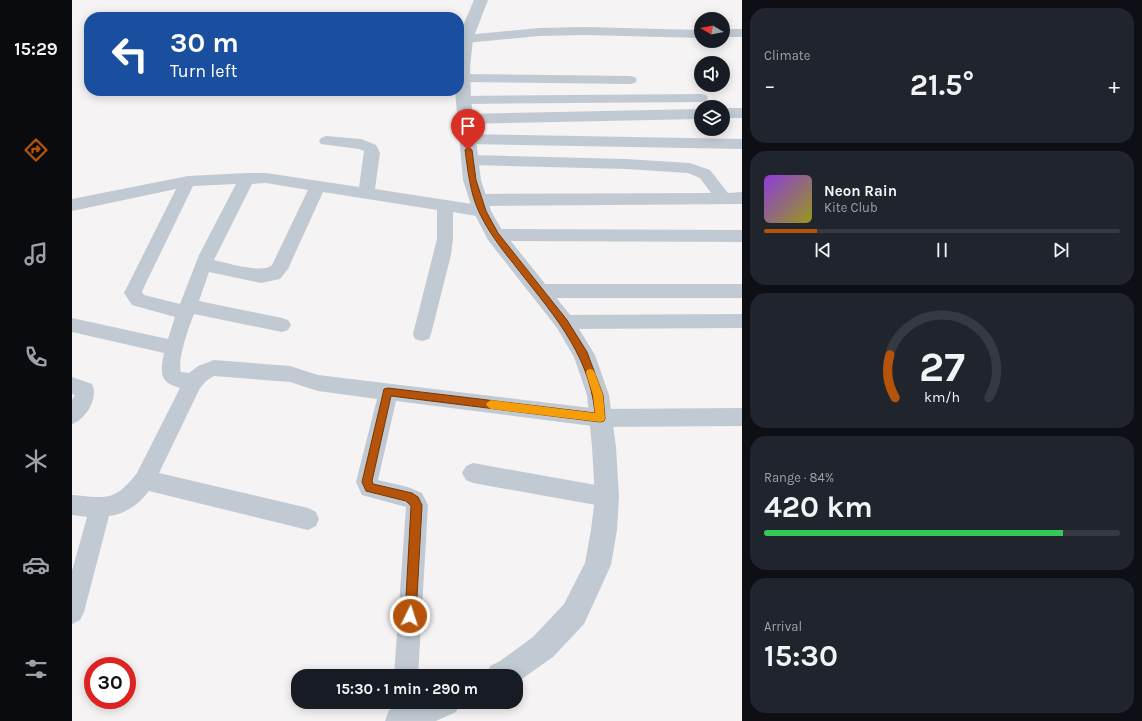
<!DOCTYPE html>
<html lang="en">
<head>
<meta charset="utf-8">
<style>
  body { margin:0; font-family:Karla,sans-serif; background:#20242c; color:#f1f3f6; height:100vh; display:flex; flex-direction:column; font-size:15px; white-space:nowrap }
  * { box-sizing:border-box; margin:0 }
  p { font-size:13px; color:#9ea1a6 }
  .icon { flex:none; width:22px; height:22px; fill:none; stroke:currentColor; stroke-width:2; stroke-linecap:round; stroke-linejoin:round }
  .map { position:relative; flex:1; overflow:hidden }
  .panel { display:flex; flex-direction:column; gap:8px; padding:8px; background:#0d0f14; width:400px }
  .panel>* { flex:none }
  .top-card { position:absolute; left:12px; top:12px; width:380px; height:84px; border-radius:16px; box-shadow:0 2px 10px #0003; background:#1a4fa0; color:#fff; overflow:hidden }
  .needle { width:26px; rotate:280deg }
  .fabs { position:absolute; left:622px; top:12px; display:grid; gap:8px }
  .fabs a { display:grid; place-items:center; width:36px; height:36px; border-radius:50%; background:#171b24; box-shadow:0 2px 10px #0003; font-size:20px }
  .speed { position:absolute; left:12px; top:657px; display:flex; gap:8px; font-size:20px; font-weight:700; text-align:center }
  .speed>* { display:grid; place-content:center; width:52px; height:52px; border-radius:50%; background:#171b24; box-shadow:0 2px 10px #0003; line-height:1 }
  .speed .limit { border:6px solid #d22; background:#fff; color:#111 }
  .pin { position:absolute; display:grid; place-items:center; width:34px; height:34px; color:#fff; margin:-41px -17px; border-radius:50% 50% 50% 0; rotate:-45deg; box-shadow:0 0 4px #0007 }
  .pin .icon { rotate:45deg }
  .me { position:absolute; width:44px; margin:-22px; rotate:4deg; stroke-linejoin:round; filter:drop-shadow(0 0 3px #0008) }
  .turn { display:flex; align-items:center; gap:14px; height:84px; padding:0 20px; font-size:18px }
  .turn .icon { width:52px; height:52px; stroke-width:2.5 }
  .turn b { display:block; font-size:28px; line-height:34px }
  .big { font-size:30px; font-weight:700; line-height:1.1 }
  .panel .tile { flex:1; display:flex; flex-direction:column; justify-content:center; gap:6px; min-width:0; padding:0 14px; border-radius:16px; background:#20242c }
  .panel .dial { align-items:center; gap:0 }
  .dial svg { height:104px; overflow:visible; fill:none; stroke:#363941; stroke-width:7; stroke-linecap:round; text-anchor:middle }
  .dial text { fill:#f1f3f6; stroke:none }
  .song { display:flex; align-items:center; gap:12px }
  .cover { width:48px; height:48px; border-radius:6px; background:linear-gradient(135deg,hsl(270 70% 55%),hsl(60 70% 35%)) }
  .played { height:4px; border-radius:2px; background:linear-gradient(90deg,#b45309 15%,#363941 15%) }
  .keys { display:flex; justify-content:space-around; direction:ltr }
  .heat { display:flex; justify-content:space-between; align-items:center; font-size:22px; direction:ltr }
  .charge { height:6px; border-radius:3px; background:linear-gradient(90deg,#34c759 84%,#363941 0) }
  .trip { position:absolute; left:219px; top:669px; width:232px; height:40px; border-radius:16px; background:#171b24; box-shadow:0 2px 10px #0003; font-weight:700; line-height:40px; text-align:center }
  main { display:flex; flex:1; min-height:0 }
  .tabs { display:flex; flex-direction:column; width:72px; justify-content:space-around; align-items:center; background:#090b0e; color:#9ea1a6 }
  .tabs .icon { width:28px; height:28px }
  .tabs .selected { color:#b45309 }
  .tabs b { font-size:18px; color:#f1f3f6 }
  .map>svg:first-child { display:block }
</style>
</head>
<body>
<main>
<nav class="tabs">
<b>15:29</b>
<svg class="icon selected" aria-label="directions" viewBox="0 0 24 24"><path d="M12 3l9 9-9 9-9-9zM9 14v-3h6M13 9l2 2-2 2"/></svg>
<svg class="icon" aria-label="music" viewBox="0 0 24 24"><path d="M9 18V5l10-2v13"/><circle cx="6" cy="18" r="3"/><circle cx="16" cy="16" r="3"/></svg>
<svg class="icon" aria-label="phone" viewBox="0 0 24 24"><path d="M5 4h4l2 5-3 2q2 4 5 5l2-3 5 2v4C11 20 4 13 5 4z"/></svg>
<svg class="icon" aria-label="climate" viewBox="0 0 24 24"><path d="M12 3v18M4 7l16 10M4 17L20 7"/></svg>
<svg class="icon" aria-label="car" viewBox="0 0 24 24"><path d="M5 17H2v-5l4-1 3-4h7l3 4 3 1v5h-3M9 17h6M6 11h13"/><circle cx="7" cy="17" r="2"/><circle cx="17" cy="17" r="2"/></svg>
<svg class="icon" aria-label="filters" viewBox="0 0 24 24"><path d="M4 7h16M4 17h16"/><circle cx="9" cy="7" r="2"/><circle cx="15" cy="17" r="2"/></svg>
</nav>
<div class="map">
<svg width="670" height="721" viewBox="0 0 670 721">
  <rect width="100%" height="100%" fill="#f5f3f3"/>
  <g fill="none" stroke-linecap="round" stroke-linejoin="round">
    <g fill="#c1cad2" fill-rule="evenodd">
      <path d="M513,27L629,30V38L513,35L467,36L393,43L387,40L388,36L393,35L467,28Z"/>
      <rect x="651" y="29" width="19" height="8"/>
      <path d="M390,74L558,76L563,77L565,80L563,83L558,84L390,82L387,81V75Z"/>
      <path d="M629,94L634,95L636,98L634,101L629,102L391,104L386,103L384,100L386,97L391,96Z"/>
      <rect x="651" y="108" width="19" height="10"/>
      <path d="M629,109V119L393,124L388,122L386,119L388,116L393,114Z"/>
      <path d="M395,134L670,139V149L395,144L390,142L388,139L390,136Z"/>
      <path d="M254,136L289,139L304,145L308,153L303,189L400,204L398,200L400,196L406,194L639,193L628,178L616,173L554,169L398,165L393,164L390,160L393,156L398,155L554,159L618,163L638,170L656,193L670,192V204L411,206L416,207L418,211L416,215L410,217L381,212V239L379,255L359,334L357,339L350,341L343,339L341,334L365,239V210L251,192L216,269L208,279L189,283L137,272L127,301L210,318L216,320L219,325L216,330L210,332L122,314C117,326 105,361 109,372L117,373L126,366L142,360L218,366L246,375L528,409L670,408V426L528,427L324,401L306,480L336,487L350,493L356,505L346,676H322L334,507L290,495L284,482L305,399L246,391L218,382L142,376L134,381L128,388L87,473L236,508L244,512L247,519L244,526L236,530L77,491C67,504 54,514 37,516L12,612L8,620L0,624V571L15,517L0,515V495C35,498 42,502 65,473L108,388C87,382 88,373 92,353L0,332V318L96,339L103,317L60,305L52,293L104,189L0,211V199L116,176L175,173H194L287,187L292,151L287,149L249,144L247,141L249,138ZM194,183L236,190L200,265C191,274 155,263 142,260L180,184ZM164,184L127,255L108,304L72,295L70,292L73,285L121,186Z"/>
      <path d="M423,229L670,230V242L423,241L417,239L415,235L417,231Z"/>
      <path d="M468,284H670V298H468L462,296L459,291L462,286Z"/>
      <path d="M670,314V328L492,329L486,327L483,322L486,317L492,315Z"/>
      <path d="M0,377L20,384C27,398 14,419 0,424V400L3,395L0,394Z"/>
      <path d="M401,463L535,487L543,490L546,497L543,504L535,507L401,483L394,480L390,473L394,466Z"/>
    </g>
    <g fill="#c1cad2" fill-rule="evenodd">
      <path d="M402,0H416L401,39L398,67L399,100L409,180L419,211L430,230L499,316L523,355L537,395L544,447L547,497L545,530L539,565L512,624L481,657L444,683V676H414L418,666L428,661L461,637L492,604L513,563L519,530L523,497L520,447L515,395L502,357L485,328L416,240L401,211L391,180L383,91H387V35Z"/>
      <path d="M338,702H389L384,712L364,721H313L317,710Z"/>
    </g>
  </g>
  <path fill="#b45309" stroke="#753606" d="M396,147L400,150L404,180L414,211L426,233L495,320L515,352L531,395L533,418L532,421L528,422L319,396L300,481L301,484L340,493L346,497L350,505L344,616L342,621L338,622L334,621L333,616L339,506L334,501L294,491L290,482L312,389L316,388L523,413C517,351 477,310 441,263C428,247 416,231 407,212C398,193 396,171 393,150Z"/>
  <path fill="#f59e0b" d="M518,369L521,370L523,373L531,395L533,418L532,421L528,422L419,409L416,407L414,404L416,402L419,400L523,413L521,395L514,373L515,370Z"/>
</svg>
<div class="fabs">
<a><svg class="needle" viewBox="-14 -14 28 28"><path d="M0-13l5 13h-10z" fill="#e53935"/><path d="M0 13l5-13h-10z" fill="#9ea1a6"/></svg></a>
<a><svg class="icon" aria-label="sound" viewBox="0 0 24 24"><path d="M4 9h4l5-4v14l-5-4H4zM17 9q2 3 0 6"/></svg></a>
<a><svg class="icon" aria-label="layers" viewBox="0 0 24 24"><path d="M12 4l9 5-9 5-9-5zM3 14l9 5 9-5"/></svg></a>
</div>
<div class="speed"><div class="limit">30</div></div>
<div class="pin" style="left:396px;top:150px;background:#d93025"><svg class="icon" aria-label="arrive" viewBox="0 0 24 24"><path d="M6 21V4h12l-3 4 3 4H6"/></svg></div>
<svg class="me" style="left:338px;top:616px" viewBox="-20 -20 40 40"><circle r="17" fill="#b45309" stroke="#fff" stroke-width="3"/><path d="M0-11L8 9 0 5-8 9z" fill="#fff"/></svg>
<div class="trip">15:30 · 1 min · 290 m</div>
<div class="top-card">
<div class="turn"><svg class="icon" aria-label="left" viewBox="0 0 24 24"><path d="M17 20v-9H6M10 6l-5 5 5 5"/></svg><div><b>30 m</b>Turn left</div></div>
</div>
</div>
<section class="panel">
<div class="tile"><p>Climate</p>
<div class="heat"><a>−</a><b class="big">21.5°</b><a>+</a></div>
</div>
<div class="tile">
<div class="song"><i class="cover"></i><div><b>Neon Rain</b><p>Kite Club</p></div></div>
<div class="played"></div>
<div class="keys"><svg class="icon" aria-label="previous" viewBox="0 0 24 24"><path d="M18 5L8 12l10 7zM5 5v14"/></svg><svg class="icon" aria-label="pause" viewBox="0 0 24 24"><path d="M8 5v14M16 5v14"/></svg><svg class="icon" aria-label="next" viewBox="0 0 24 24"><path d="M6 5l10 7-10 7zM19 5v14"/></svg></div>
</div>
<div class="tile dial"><svg viewBox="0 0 100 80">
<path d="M14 69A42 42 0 1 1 86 69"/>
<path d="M14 69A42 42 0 0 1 10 36" stroke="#b45309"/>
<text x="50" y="56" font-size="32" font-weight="700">27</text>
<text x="50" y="72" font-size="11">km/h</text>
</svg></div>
<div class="tile"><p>Range · 84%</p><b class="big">420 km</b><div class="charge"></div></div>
<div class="tile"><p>Arrival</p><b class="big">15:30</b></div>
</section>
</main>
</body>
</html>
